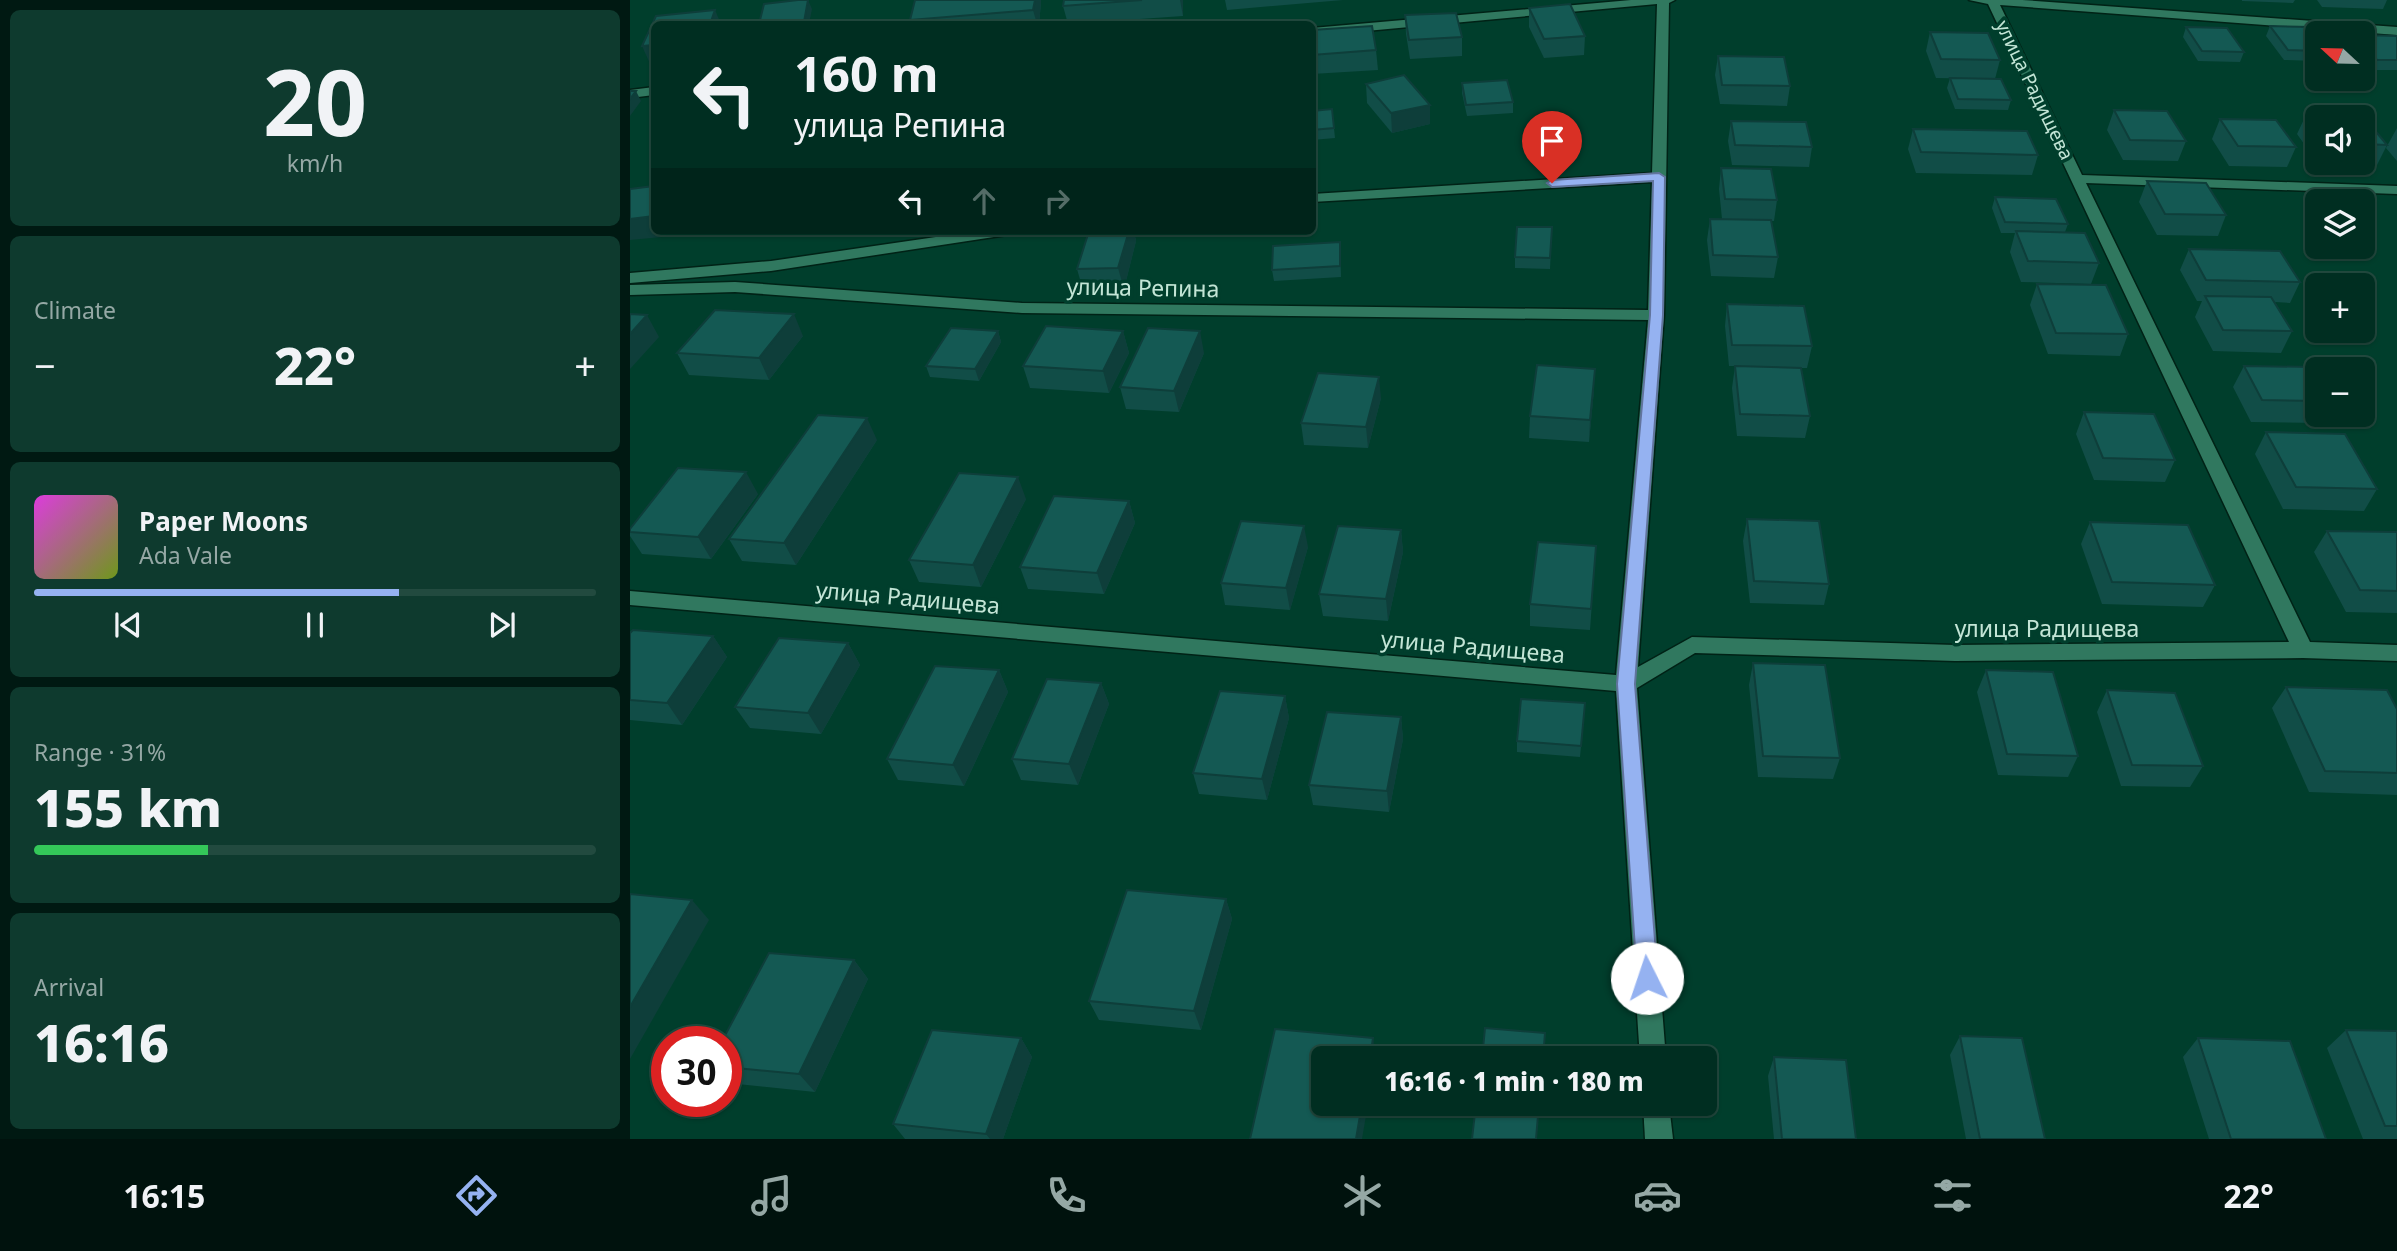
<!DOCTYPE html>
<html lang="en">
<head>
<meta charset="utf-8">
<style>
  body { margin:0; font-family:"Noto Sans",sans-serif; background:#0e3a2e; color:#f1f3f6; height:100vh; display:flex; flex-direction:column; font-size:26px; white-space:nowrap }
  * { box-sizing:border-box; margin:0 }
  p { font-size:23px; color:#95a8a5 }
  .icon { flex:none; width:38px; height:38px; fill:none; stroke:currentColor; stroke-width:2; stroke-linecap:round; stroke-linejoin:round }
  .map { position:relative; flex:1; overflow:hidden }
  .panel { display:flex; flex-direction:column; gap:10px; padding:10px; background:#001912; width:630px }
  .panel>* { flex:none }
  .top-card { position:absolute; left:21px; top:21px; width:665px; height:214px; border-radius:10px; box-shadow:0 2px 5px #0004,0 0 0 2px #224a3f; background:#002e21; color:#f1f3f6; overflow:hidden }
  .needle { width:46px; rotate:292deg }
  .fabs { position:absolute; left:1675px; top:21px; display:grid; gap:14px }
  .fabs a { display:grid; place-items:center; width:70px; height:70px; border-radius:10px; background:#002e21; box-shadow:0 2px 5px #0004,0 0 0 2px #224a3f; font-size:35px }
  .speed { position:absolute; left:21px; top:1026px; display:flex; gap:14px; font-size:35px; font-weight:700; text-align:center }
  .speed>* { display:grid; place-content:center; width:91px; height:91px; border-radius:50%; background:#002e21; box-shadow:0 2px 5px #0004,0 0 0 2px #224a3f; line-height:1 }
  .speed .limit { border:10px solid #d22; background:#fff; color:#111 }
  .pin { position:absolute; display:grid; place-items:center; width:60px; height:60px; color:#fff; margin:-72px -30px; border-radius:50% 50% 50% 0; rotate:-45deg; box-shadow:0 0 7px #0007 }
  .pin .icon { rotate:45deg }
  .me { position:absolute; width:77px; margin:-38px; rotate:356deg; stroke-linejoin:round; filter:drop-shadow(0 0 5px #0008) }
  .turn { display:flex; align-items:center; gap:24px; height:147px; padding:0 28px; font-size:32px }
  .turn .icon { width:91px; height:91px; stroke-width:2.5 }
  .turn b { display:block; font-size:49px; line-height:60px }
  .lanes { display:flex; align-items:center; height:66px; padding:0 28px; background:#0003; justify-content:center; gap:35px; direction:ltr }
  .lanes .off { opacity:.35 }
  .big { font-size:52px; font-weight:800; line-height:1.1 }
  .panel .widget { flex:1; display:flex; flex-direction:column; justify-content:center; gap:10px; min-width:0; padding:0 24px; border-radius:10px; background:#0e3a2e }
  .panel .dial { align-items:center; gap:0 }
  .dial b { font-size:91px; line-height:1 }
  .song { display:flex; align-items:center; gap:21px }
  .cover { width:84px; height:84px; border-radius:10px; background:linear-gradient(135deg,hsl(300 70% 55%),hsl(80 70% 35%)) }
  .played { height:7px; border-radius:4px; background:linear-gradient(90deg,#95b2f1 65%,#224a3f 65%) }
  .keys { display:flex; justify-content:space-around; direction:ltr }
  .heat { display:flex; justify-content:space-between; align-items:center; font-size:38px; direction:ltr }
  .charge { height:10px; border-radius:5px; background:linear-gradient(90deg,#34c759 31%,#224a3f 0) }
  .trip { position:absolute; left:681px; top:1046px; width:406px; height:70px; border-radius:10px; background:#002e21; box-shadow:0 2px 5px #0004,0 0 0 2px #224a3f; font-weight:800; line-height:70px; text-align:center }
  .dock { display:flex; height:112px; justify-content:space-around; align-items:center; background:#00120d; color:#95a8a5 }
  .dock .icon { width:49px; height:49px }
  .dock .active { color:#95b2f1 }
  .dock b { font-size:32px; color:#f1f3f6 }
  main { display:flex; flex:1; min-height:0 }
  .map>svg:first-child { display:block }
</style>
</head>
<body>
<main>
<section class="panel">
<div class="widget dial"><b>20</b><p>km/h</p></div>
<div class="widget"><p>Climate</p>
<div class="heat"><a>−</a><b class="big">22°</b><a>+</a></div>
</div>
<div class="widget">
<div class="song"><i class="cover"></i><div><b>Paper Moons</b><p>Ada Vale</p></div></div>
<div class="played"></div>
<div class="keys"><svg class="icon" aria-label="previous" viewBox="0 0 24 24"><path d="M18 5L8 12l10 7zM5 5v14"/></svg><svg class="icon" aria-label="pause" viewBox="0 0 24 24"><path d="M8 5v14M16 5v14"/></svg><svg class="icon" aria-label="next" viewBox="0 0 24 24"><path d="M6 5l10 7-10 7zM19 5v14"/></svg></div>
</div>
<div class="widget"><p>Range · 31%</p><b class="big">155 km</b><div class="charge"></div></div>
<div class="widget"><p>Arrival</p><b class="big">16:16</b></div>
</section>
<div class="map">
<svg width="1767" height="1139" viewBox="0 0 1767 1139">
  <rect width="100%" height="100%" fill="#003e2c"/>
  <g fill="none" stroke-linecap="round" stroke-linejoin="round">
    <defs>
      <g id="minor">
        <path d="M1001,0H1045L1039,3L1034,315L1008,667L1062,637L1325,645L1659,642L1358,4L1339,0H1392L1767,27V35L1370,5L1452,175L1767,186V194L1456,183L1680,642L1767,645V661L1673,658L1325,661L1065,653L1007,688L1036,1059H1010L986,691L0,605V591L986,675L1018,320L392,313L105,292L0,295V285L105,282L392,303L1018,310L1022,182L682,202V194L1022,173L1027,4L682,36V28Z"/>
        <path d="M24,87V95L0,98V90Z"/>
        <path d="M347,231H384L377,235L141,271L0,283V273L141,261Z"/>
        <path d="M1013,1104H1039L1043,1139H1015Z"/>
      </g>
    </defs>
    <use href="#minor" stroke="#002216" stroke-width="3"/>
    <use href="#minor" fill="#30785f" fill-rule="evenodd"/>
  </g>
  <g fill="#114d47">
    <path d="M285,0H411V3L409,24H281L280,20Z"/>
    <path d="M434,0H553V16L438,24L433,6Z"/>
    <path d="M595,0H713L597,10Z"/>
    <path d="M1612,0H1665L1663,3L1612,1Z"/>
    <path d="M1687,0H1757L1753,9L1692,7Z"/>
    <path d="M899,8L955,36L954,55L914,58L899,27Z"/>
    <path d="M775,15L832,37V56L780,59L776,34Z"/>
    <path d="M1640,26L1687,35V61L1654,60L1636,36Z"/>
    <path d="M1556,27L1614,52L1610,62L1568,61L1553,37Z"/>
    <path d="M682,30L746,50L748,70L682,74Z"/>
    <path d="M1300,32L1370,60L1365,79L1306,78L1296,51Z"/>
    <path d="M1732,35L1767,36V70H1742L1732,58Z"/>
    <path d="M1088,56L1160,86L1157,106L1090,104L1085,75Z"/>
    <path d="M1320,78L1381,100L1378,110L1325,109L1317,88Z"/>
    <path d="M832,83L883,102V113L837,116L832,93Z"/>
    <path d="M736,84L800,124L762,133L737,103Z"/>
    <path d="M702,109L705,138L682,140V111Z"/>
    <path d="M1484,110L1556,141L1548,161L1493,160L1477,130Z"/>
    <path d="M1676,115L1733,116L1757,145L1747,165L1689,164L1688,163H1732V117H1687V162L1667,134Z"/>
    <path d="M1590,119L1666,147L1657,167L1599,166L1582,139Z"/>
    <path d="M1101,121L1182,147L1179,167L1102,165L1098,141Z"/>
    <path d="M1767,128V161L1756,148Z"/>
    <path d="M1283,129L1408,155L1402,175L1286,173L1278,149Z"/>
    <path d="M1091,168L1147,200L1144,221H1141L1148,257L1144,278L1081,276L1077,240L1080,219H1092L1089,189Z"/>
    <path d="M1517,181L1596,215L1588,236L1527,235L1509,202Z"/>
    <path d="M1365,197L1438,224L1435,232L1469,263L1461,284L1391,282L1380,252L1385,233H1371L1362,208Z"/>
    <path d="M922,227L920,269L885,268V257Z"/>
    <path d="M459,231H504L506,241L494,289L453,290L447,269Z"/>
    <path d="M710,242L711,277L644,281L642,270Z"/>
    <path d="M1559,249L1670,282L1660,303L1645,302L1662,331L1651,353L1583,351L1565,317L1572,301H1567L1550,270Z"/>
    <path d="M1407,284L1498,334L1490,356L1418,354L1400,305Z"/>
    <path d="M1097,304L1182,346L1177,368H1171L1180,416L1175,438L1107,436L1102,388L1105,366H1099L1095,326Z"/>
    <path d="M368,331L371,342L349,381L300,377L296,366Z"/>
    <path d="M493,331L499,353L479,393L400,388L393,366Z"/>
    <path d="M173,336L139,380L59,375L47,353Z"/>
    <path d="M574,353L549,412L496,409L490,387Z"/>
    <path d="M1614,366L1687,375V415H1696L1691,423L1621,422L1603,387Z"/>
    <path d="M964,390L959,442L899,438L900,416Z"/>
    <path d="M751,398L738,448L674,445L671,423Z"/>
    <path d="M1454,412L1545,460L1535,482L1464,480L1446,434Z"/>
    <path d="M1636,432L1747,489L1734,511L1653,509L1625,454Z"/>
    <path d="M247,440L166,565L112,561L99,539Z"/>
    <path d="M128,494L81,559L12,554L0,536V529Z"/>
    <path d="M396,499L351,587L289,582L279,560Z"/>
    <path d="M499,501L505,523L474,594L398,589L390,567Z"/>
    <path d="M1117,519L1199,584L1194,605L1120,603L1113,541Z"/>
    <path d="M1460,522L1585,585L1573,607L1472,604L1451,544Z"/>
    <path d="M771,530L773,552L758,621L693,616L689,594Z"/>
    <path d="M1697,531L1767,532V613L1716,612L1684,552Z"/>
    <path d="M966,546L960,630L900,626V604Z"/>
    <path d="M678,547L660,610L595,605L591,583Z"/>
    <path d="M0,633L83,636L97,657L52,725L0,720Z"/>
    <path d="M218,643L230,665L191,734L120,728L105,707Z"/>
    <path d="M1123,663L1210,758L1203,779L1128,777L1119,685Z"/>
    <path d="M369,670L378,692L334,786L268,780L257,759Z"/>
    <path d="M1356,670L1448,756L1438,777L1368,775L1347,692Z"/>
    <path d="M471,683L479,704L448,785L391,780L382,759Z"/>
    <path d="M1656,687L1767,709V795L1679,792L1642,708Z"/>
    <path d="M1477,690L1573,766L1560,787L1491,786L1467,712Z"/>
    <path d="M655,696L659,718L637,800L569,794L563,773Z"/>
    <path d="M955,703L950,757L887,752V741Z"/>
    <path d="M771,717L773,739L759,812L683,805L679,785Z"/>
    <path d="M596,899L602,919L571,1030L469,1020L459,1001Z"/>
    <path d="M224,960L238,979L185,1092L98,1083L96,1082V1041Z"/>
    <path d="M1716,1030L1767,1031V1139H1733L1697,1048Z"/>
    <path d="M1330,1036L1415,1139H1336L1320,1055Z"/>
    <path d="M391,1038L402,1057L373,1139H275L263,1124Z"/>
    <path d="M1568,1038L1696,1139H1579L1553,1057Z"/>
    <path d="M1144,1057L1226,1139H1144L1138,1076Z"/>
  </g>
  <g fill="#0e3e3a">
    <path d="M178,0L182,9L179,24H146Z"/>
    <path d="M405,0H411V3L409,24H407L403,10Z"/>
    <path d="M550,0H553V16Z"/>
    <path d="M85,10L91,24H80Z"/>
    <path d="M24,45V65L21,66L12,46Z"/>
    <path d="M6,91L11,101L0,116V99Z"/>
    <path d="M800,105V124L762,133L761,113Z"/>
    <path d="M24,216V231H44L42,236L0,240V219Z"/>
    <path d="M499,231H504L506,241L494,289L488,268Z"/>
    <path d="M164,314L173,336L139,380L129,358Z"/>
    <path d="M17,315L29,337L0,369V334Z"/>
    <path d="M368,331L371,342L349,381L345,369Z"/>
    <path d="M493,331L499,353L479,393L473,371Z"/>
    <path d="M570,331L574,353L549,412L544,391Z"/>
    <path d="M965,369L964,390L959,442L960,420Z"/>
    <path d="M749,377L751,398L738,448L736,427Z"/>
    <path d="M237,418L247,440L166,565L154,543Z"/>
    <path d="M116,472L128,494L81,559L68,537Z"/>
    <path d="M388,477L396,499L351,587L343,565Z"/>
    <path d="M499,501L505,523L474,594L467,573Z"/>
    <path d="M674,526L678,547L660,610L656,588Z"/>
    <path d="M771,530L773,552L758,621L756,599Z"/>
    <path d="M83,636L97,657L52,725L37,703Z"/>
    <path d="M218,643L230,665L191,734L178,713Z"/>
    <path d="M369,670L378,692L334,786L323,765Z"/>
    <path d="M471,683L479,704L448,785L439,764Z"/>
    <path d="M655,696L659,718L637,800L632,779Z"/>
    <path d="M771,717L773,739L759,812L757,791Z"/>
    <path d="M596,899L602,919L571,1030L564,1011Z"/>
    <path d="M62,900L79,920L0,1059V1007Z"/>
    <path d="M224,960L238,979L185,1092L169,1074Z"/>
    <path d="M391,1038L402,1057L373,1139H360L356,1134Z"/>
    <path d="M743,1038L746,1059H740Z"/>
    <path d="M732,1104H738L732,1139H726Z"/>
  </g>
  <g fill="#145953" stroke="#0e3e3a" stroke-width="2">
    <path d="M168,0H178L174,22L146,24H129L134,4Z"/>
    <path d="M285,0H405L403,10L280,20Z"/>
    <path d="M434,0H512L433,6Z"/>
    <path d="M940,4L955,36L914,39L899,8Z"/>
    <path d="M85,10L80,24H24V45L12,46L26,16Z"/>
    <path d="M826,13L832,37L779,40L775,15Z"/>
    <path d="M742,26L746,50L682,55V30Z"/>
    <path d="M1640,26L1681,27L1687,35V51L1658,50Z"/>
    <path d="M1556,27L1597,28L1614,52L1572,51Z"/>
    <path d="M1300,32L1358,33L1370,60L1311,59Z"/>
    <path d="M1732,35L1767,36V60H1747L1732,42Z"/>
    <path d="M1088,56L1154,57L1160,86L1092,85Z"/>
    <path d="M774,75L800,105L761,113L736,84Z"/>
    <path d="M1320,78L1371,79L1381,100L1328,99Z"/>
    <path d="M877,80L883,102L836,105L832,83Z"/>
    <path d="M0,91H6L0,99Z"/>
    <path d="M702,109L704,128L682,130V111Z"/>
    <path d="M1484,110L1537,111L1556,141L1500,140Z"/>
    <path d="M1676,115L1733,116L1757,145L1732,144V117H1687V129Z"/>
    <path d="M1590,119L1646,120L1666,147L1608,146Z"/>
    <path d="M1101,121L1176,122L1182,147L1105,145Z"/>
    <path d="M1283,129L1397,131L1408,155L1291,152Z"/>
    <path d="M1091,168L1141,169L1147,200L1095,199Z"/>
    <path d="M1517,181L1576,183L1596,215L1535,214Z"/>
    <path d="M24,186V216L0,219V189Z"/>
    <path d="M1365,197L1426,199L1438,224L1375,222Z"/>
    <path d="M1080,219L1141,220L1148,257L1083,255Z"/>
    <path d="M887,227H922L920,258L885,257Z"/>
    <path d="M459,231H499L488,268L447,269Z"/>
    <path d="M1386,231L1455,233L1469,263L1398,261Z"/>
    <path d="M710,242V266L642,270L643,246Z"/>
    <path d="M1559,249L1650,251L1670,282L1576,280Z"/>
    <path d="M1407,284L1476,285L1498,334L1426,333Z"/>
    <path d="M1575,296L1641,297L1662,331L1593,330Z"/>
    <path d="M1097,304L1174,306L1182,346L1102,345Z"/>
    <path d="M85,310L164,314L129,358L47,353Z"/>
    <path d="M0,314L17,315L0,334Z"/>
    <path d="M416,326L493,331L473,371L393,366Z"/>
    <path d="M321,328L368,331L345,369L296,366Z"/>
    <path d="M518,328L570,331L544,391L490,387Z"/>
    <path d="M907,365L965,369L960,420L900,416Z"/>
    <path d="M1105,366L1171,368L1180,416L1110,414Z"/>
    <path d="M1614,366L1683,367L1687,375V401L1632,400Z"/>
    <path d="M688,373L749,377L736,427L671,423Z"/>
    <path d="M1454,412L1524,414L1545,460L1473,458Z"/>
    <path d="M188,415L237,418L154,543L99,539Z"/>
    <path d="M1636,432L1715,434L1747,489L1666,487Z"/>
    <path d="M48,468L116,472L68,537L0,532V529Z"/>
    <path d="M329,473L388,477L343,565L279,560Z"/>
    <path d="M424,496L499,501L467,573L390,567Z"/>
    <path d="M1117,519L1189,521L1199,584L1124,581Z"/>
    <path d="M611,521L674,526L656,588L591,583Z"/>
    <path d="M1460,522L1558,525L1585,585L1482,582Z"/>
    <path d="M708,526L771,530L756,599L689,594Z"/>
    <path d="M1697,531L1767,532V591L1730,590Z"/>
    <path d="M908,542L966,546L961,609L900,604Z"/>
    <path d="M3,630L83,636L37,703L0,700V633Z"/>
    <path d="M149,638L218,643L178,713L105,707Z"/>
    <path d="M1123,663L1195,665L1210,758L1133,756Z"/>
    <path d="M305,666L369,670L323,765L257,759Z"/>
    <path d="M1356,670L1423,672L1448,756L1377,754Z"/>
    <path d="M417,679L471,683L439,764L382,759Z"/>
    <path d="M1656,687L1757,690L1767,709V773L1695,771Z"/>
    <path d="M1477,690L1545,693L1573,766L1502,765Z"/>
    <path d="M590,691L655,696L632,779L563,773Z"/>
    <path d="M891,699L955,703L951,746L887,741Z"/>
    <path d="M697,712L771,717L757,791L679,785Z"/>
    <path d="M497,890L596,899L564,1011L459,1001Z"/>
    <path d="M0,894L62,900L0,1007Z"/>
    <path d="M139,953L224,960L169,1074L96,1067V1041H92Z"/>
    <path d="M855,1028L915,1033L913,1059H852Z"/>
    <path d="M645,1029L743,1038L740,1059H693V1104H732L726,1139H620Z"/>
    <path d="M302,1030L391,1038L356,1134L263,1124Z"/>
    <path d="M1716,1030L1767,1031V1126H1755Z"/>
    <path d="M1330,1036L1392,1038L1415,1139H1350Z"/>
    <path d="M1568,1038L1660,1041L1696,1139H1601Z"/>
    <path d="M1144,1057L1216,1060L1226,1139H1152Z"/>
    <path d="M846,1104H909L906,1139H842Z"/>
  </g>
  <path fill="#95b2f1" stroke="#61749d" stroke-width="2" d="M1029,173L1035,177L1033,315L1005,684L1028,978L1025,985L1017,988L1010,985L1007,978L987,684L1020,315L1023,181L922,187L917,183L922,180Z"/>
  <g text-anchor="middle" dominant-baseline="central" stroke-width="7" stroke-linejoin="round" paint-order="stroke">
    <g font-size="19" fill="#c3e5d6" stroke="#003e2c">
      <text transform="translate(1405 90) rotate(64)">улица Радищева</text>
    </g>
    <g font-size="23" fill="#c3e5d6" stroke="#003e2c">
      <text transform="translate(513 287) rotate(1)">улица Репина</text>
      <text transform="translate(278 597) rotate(5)">улица Радищева</text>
      <text x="1417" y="628">улица Радищева</text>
      <text transform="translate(843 646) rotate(5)">улица Радищева</text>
    </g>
  </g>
</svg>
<div class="fabs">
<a><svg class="needle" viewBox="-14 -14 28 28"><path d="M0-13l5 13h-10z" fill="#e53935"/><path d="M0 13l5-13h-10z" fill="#95a8a5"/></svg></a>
<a><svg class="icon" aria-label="sound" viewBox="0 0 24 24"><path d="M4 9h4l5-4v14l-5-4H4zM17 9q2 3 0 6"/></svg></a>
<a><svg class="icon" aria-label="layers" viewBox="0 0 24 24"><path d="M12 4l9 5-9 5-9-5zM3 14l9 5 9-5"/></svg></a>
<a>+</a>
<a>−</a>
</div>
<div class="speed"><div class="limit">30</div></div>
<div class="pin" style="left:922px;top:183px;background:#d93025"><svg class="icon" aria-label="arrive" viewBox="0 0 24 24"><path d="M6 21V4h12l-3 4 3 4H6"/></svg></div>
<svg class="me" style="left:1017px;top:978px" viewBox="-20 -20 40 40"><circle r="19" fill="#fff"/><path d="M0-13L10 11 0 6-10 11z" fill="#95b2f1"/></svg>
<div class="trip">16:16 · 1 min · 180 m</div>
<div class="top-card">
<div class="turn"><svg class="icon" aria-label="left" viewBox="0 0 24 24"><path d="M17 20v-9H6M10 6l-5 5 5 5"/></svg><div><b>160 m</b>улица Репина</div></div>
<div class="lanes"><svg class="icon" aria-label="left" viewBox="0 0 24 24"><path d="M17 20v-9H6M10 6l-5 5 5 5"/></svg><svg class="icon off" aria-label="ahead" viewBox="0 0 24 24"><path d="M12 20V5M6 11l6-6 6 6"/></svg><svg class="icon off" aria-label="right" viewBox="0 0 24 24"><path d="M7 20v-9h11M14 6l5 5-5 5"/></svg></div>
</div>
</div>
</main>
<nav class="dock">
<b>16:15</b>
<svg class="icon active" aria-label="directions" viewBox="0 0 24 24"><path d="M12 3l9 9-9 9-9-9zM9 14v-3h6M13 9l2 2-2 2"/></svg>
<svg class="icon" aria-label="music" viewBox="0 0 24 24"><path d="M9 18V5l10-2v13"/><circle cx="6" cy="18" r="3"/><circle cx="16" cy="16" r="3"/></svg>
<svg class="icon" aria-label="phone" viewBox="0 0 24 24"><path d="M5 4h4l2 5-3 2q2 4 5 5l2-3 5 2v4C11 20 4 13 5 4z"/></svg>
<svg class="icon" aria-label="climate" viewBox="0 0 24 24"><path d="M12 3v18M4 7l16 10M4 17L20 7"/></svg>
<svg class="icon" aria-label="car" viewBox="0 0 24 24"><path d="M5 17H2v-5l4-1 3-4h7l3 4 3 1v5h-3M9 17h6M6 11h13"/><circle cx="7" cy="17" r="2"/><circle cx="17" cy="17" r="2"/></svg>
<svg class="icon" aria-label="filters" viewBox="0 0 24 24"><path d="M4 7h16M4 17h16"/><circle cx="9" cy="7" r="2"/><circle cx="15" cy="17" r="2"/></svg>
<b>22°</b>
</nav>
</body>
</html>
